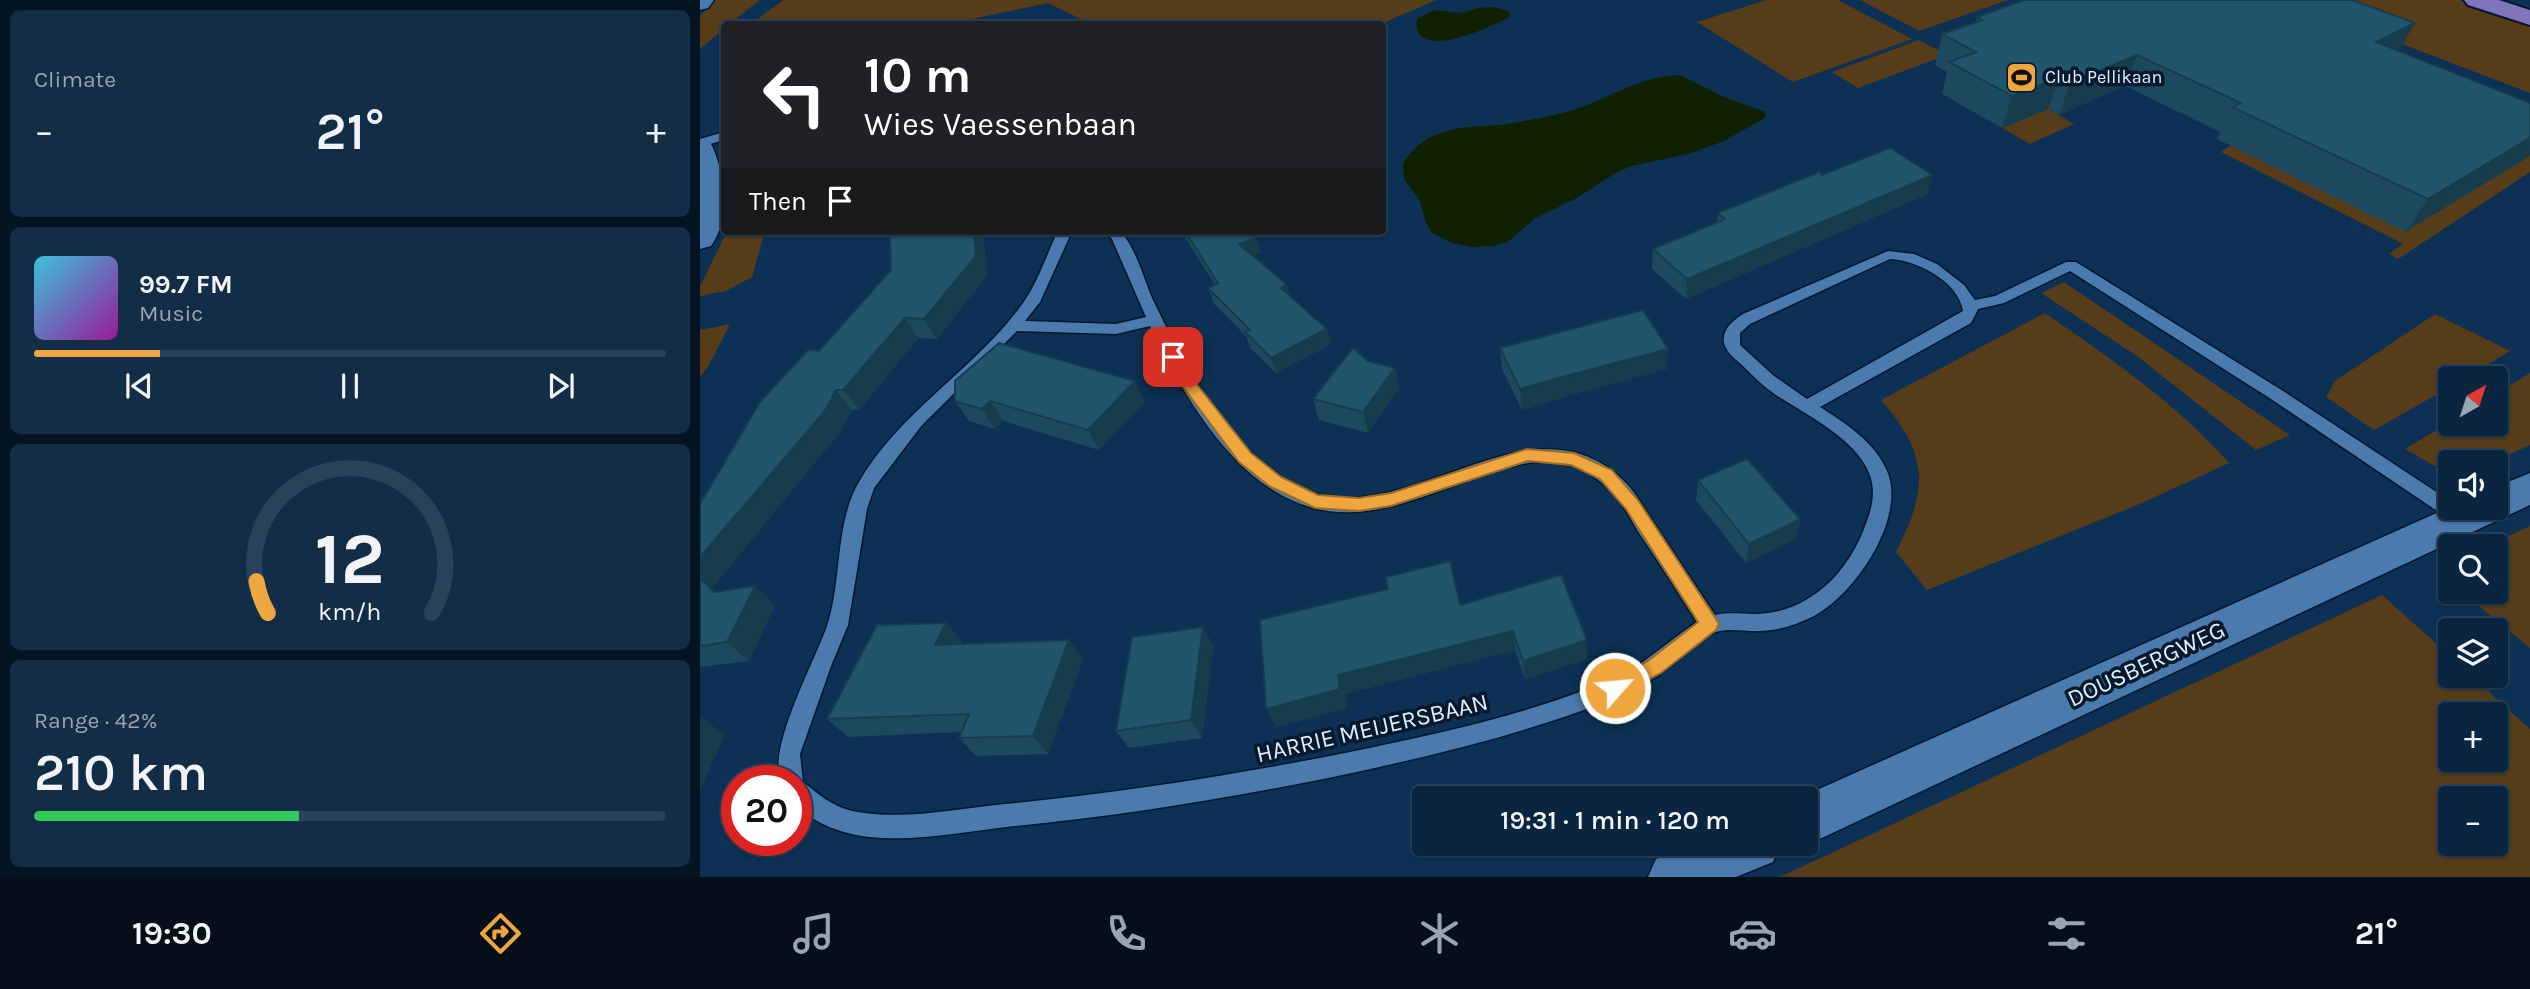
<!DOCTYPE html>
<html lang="en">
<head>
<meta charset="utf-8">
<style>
  body { margin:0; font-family:Karla,sans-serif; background:#122d46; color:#f1f3f6; height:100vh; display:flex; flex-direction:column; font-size:26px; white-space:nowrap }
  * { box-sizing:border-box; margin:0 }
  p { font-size:23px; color:#99a5b0 }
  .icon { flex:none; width:38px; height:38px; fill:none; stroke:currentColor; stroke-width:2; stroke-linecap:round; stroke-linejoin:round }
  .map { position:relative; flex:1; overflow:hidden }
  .drawer { display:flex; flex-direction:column; gap:10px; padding:10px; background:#051423; width:700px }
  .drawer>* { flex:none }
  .hud { position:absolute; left:21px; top:21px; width:665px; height:214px; border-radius:7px; box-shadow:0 2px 5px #0004,0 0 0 2px #294259; background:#202124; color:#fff; overflow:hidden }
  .needle { width:46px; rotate:39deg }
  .tools { position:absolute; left:1738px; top:366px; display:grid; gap:14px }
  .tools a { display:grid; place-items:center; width:70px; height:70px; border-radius:7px; background:#09253f; box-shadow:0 2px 5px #0004,0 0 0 2px #294259; font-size:35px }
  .speed { position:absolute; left:21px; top:765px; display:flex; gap:14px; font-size:35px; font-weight:700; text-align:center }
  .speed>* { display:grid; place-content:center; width:91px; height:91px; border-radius:50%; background:#09253f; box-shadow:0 2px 5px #0004,0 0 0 2px #294259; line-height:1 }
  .speed .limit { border:10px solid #d22; background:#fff; color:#111 }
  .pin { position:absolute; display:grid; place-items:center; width:60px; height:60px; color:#fff; margin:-30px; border-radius:14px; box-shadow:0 4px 10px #0006 }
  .me { position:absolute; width:77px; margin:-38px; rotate:63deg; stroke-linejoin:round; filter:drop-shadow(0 0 5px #0008) }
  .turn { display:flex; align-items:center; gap:24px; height:147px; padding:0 28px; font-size:32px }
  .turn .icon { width:91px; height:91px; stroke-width:2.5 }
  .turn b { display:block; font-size:49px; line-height:60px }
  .then { display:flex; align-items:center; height:66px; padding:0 28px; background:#0003; gap:14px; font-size:26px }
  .big { font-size:52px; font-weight:600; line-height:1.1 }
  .drawer .widget { flex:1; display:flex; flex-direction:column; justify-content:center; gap:10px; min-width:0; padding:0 24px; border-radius:10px; background:#122d46 }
  .drawer .dial { align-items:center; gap:0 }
  .dial svg { height:182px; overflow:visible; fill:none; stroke:#294259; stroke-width:7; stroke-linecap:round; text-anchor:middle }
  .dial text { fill:#f1f3f6; stroke:none }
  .song { display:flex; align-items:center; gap:21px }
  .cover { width:84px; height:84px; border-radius:10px; background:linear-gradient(135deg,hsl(190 70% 55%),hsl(300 70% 35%)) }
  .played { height:7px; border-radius:4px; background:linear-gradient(90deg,#f0a63f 20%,#294259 20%) }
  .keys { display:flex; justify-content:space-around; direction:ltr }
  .heat { display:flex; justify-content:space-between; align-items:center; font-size:38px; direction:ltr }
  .charge { height:10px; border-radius:5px; background:linear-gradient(90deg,#34c759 42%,#294259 0) }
  .trip { position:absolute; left:712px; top:786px; width:406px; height:70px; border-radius:7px; background:#09253f; box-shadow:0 2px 5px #0004,0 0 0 2px #294259; font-weight:600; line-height:70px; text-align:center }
  .tab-bar { display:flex; height:112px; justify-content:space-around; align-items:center; background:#040f19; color:#99a5b0 }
  .tab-bar .icon { width:49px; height:49px }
  .tab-bar .selected { color:#f0a63f }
  .tab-bar b { font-size:32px; color:#f1f3f6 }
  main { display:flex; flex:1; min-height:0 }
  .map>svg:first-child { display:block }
</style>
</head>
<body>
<main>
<section class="drawer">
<div class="widget"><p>Climate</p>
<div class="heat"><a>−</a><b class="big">21°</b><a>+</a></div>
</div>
<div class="widget">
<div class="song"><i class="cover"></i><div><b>99.7 FM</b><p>Music</p></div></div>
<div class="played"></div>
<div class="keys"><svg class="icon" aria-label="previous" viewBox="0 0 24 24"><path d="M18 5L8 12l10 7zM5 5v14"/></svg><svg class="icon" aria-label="pause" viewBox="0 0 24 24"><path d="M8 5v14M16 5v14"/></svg><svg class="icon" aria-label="next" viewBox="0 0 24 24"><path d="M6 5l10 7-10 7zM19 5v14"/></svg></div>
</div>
<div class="widget dial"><svg viewBox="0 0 100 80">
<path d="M14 69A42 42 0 1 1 86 69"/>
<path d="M14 69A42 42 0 0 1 9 55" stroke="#f0a63f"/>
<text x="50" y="56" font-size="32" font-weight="700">12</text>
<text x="50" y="72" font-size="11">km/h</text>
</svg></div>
<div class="widget"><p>Range · 42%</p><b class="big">210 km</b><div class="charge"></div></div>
</section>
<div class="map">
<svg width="1830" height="877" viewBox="0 0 1830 877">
  <rect width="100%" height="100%" fill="#0c3154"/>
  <g fill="#573c19" fill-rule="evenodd">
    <path d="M16,0H60L29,24H24V29L0,49V16Z"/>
    <path d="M83,0H736L681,24H391L348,3L248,24H51Z"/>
    <path d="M1066,0H1138L1212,39L1093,82L997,22Z"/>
    <path d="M1160,0H1308L1219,31Z"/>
    <path d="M1587,0H1759L1830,26V93Z"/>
    <path d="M1219,40L1247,55L1158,88L1132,72Z"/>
    <path d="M1348,109L1374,124L1330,144L1302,128Z"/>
    <path d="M1530,146L1830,156V172L1698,259L1689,254L1703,244L1521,152Z"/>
    <path d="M27,231H65L52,277L26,291L0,296V287Z"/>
    <path d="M1364,282L1590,435L1556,450L1437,356L1341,293Z"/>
    <path d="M1345,313C1410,358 1476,403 1529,463L1442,503L1227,590L1196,552C1228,489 1230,456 1181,400Z"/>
    <path d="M1735,314L1810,351L1765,378H1750V387L1674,430L1626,397L1635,381Z"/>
    <path d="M30,324L8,367L0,376V330Z"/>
    <path d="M1830,373V445L1793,462H1750L1749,474L1705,449L1750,422L1796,424V394Z"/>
    <path d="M1830,526V648L1762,592H1796V546H1787Z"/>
    <path d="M1682,595L1750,656V676H1771L1830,729V877H1080ZM1750,714H1796V760H1750ZM1750,798H1796V844H1750Z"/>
  </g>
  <g fill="#0f2100">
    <path d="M792,7L809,11L811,16C793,26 711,65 717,19L734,10L764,13L777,8Z"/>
    <path d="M980,75L1022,96L1065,112V118L1024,141L988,154L931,166L914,174L875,199L836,218L808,242L793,246L773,247L752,243L732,233L725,220L720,201L704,179L703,163C713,149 723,139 740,133C759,126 779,127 799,125C820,122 842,118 863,113C906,102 933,77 980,75Z"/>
  </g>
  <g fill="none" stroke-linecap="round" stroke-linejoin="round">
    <defs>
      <g id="service">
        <path d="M24,132V140L0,147V139Z"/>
        <path d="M358,231H372L340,302L325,321L416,324L446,317L412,239L405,231H420C436,248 443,277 452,298C485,367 524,446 594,485C700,543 828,383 926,483C937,494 944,510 953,522C974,553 994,584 1015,615C1033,611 1051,616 1068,613C1112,607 1145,574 1162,534C1170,514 1178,494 1169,473C1156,439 1105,414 1076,395C1064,387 1054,377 1044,367C1038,361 1029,355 1026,348C1018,333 1032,321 1043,314L1188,251L1214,254L1237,264L1264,285L1275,300L1295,296L1366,262H1376L1583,391L1750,501V508H1761L1771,518L1769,523L1762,525L1755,523L1571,399L1370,271L1304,303L1278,309L1271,323L1120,407C1145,423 1175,442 1187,471C1207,518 1155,594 1114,616C1096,625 1075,632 1056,631C1043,631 1028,628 1016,632C994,640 975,663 957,676C935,691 910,700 884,710C803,739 718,759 633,777C528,798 422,816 315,826C267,831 217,842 169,837C142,834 116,824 96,806V780H81C67,748 115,661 127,626C142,582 135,522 159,482C200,411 278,367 323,303C338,282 347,254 358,231ZM1190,259C1217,260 1259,282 1263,311L1107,399L1074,376L1040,345V333L1050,324ZM450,326C488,405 551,518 654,512C704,509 753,484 801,469C825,462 861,456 884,470C893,476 906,485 913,493C924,504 931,520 939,533C959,562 978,592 997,622C968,641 942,667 910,680C827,715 737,734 650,752C535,775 421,793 305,804C255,809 202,821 152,811C131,806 119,794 103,782L100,754L131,666L148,625L167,509L174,488L222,425L317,331L416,334Z"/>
      </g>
      <g id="minor">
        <path d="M0,0H14L8,8L0,10Z"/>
        <path d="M0,140L10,142L13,148C26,180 31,217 11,246L0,249Z"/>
        <path d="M1830,473V505L1124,837L1106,844H1104H1106V798H1099L1750,507L1796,508V487Z"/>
        <path d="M993,844H1080L1073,862L1036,877H948L956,859Z"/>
      </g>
      <path id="primary" d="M1764,0H1799L1830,10V25L1768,5Z"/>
    </defs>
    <use href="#service" stroke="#021831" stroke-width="3"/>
    <use href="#minor" stroke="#021831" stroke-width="3"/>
    <use href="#primary" stroke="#021831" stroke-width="4"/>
    <use href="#service" fill="#4b7bad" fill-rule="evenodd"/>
    <use href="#minor" fill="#4b7bad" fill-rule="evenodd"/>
    <use href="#primary" fill="#8075ba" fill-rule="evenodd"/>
  </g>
  <g fill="#1c495e">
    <path d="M1277,17L1715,23L1698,51L1830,103L1705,232L1517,139L1520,132L1425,86L1359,115L1348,109L1302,128L1242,94L1247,72L1235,65L1242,34L1276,22Z"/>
    <path d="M1122,175L1228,194L986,299L952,269L953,249L1017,223L1018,213Z"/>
    <path d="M190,231H280L283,235L287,275L237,339L218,338L159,410H152L141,431L12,588L16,591L75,605L49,661L0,667V504L119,351L191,270Z"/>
    <path d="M481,231H552L556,238L561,253L553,256L587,285L590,296L627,329L631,344L576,373L550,348L546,336L514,304L508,288L515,285Z"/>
    <path d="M800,348L967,369L871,395L822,410L802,369Z"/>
    <path d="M695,368L699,388L668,433L619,420L613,399Z"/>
    <path d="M255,401L445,402L399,450L303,421L295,429L269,421Z"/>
    <path d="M998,480L1100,519L1096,539L1046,563L996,500Z"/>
    <path d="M760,605L887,640V659L825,679L815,650L645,694L647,708L576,727Z"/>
    <path d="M246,623L262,642L261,644L383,659L348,754L276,756L259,738L261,732L148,737L127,719Z"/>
    <path d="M503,627L513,646L502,738L429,748L416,731Z"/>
  </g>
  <g fill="#173c4c">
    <path d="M1715,23L1697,54L1676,42Z"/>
    <path d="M1437,55L1425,86L1359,115L1370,83Z"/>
    <path d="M1359,78L1348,109L1302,128L1312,96Z"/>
    <path d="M1830,138V156L1705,232L1728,199Z"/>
    <path d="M1233,175L1228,194L986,299L987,279Z"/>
    <path d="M274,231H280L283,235L287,275L237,339L224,319Z"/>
    <path d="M556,238L561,253L544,259L539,244Z"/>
    <path d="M587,285L591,301L581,288Z"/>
    <path d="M205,318L218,338L159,410L143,390Z"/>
    <path d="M627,329L631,344L576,373L571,358Z"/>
    <path d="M968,349L967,369L871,395L822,410L820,389L870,375Z"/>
    <path d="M695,368L699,388L668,433L663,412Z"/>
    <path d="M435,381L445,402L399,450L388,430Z"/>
    <path d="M136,390L152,410L141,431L12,588L36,611L0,578V557Z"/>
    <path d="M290,401L303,421L295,429L282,409Z"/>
    <path d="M1100,519L1096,539L1046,563L1049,544Z"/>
    <path d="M55,586L75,605L49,661L27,642Z"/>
    <path d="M246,623L262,642L252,664L235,645Z"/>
    <path d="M503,627L513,646L502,738L491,720Z"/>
    <path d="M813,631L815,650L645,694L647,708L576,727L566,709L638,675Z"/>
    <path d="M369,640L383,659L348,754L333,736Z"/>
    <path d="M887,640V659L825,679L823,661Z"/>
    <path d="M1,717L25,735L0,790V719Z"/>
  </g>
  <g fill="#21556d" stroke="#173c4c" stroke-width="2">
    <path d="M1324,0H1652L1715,23L1676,42L1830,103V138L1728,199L1532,107L1541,103L1437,55L1370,83L1359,78L1312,96L1249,62L1276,52L1242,34L1283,20L1277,17Z"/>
    <path d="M1190,148L1233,175L987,279L953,249L1025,219L1018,213L1119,172L1122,175Z"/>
    <path d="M190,231H274L276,256L224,319L205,318L143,390H136L125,411L0,557V504L60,402L108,350L119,351L191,270Z"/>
    <path d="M485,231H552L556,238L539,244L587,285L581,288L627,329L571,358L545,332L550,330L508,288L518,283Z"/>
    <path d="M943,310L968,349L870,375L820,389L800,348Z"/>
    <path d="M299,343L435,381L388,430L290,401L282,409L255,401V381Z"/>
    <path d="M653,348L668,361L695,368L663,412L613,399Z"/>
    <path d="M1047,459L1100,519L1049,544L998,480Z"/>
    <path d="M750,561L760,605L861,575L887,640L823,661L813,631L638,675L640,689L566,709L560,620L688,589L686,577Z"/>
    <path d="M0,578L14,592L55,586L27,642L0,646Z"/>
    <path d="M246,623L235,645L369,640L333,736L259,738L269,714L127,719L177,625Z"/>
    <path d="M503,627L491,720L416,731L432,637Z"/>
  </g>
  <path fill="#f0a63f" stroke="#9c6c29" stroke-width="2" d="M473,352L478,354L488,373L551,453L581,477L618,495L659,498L691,493L827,449L874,453L912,470L938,500L1016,619L1019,624L1016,630L961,673L922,694L915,697L908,694L905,688L908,682L948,661L998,622L926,509L900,479L871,465L828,461L691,506L659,511L615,508L569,486L539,462L477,379L466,357Z"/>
  <defs>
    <symbol id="stadium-square" viewBox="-11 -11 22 22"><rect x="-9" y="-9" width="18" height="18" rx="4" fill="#f0a63f" stroke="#06192d"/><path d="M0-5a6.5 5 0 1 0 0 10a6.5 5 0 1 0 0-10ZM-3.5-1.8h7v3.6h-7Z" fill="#111"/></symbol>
  </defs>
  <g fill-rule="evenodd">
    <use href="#stadium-square" x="1304" y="60" width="35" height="35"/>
  </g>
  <g text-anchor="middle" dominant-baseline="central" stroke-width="7" stroke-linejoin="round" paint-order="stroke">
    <g font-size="18" fill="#dfeeff" stroke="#06192d" text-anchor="start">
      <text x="1345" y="77">Club Pellikaan</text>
    </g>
    <g font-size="24" fill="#dfeeff" stroke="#06192d">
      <text transform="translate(1446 664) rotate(-25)">DOUSBERGWEG</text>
      <text transform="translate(672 728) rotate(-13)">HARRIE MEIJERSBAAN</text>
    </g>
  </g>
</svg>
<div class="tools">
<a><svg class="needle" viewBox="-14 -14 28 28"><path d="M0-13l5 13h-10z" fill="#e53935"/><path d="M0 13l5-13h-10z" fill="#99a5b0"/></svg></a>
<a><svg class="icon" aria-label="sound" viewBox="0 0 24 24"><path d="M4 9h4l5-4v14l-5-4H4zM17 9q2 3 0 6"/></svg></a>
<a><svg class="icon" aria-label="search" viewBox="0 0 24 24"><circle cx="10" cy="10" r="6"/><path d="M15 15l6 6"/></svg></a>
<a><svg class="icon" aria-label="layers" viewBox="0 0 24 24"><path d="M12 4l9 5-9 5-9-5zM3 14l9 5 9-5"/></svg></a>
<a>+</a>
<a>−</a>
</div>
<div class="speed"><div class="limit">20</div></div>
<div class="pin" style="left:473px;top:357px;background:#d93025"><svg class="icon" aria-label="arrive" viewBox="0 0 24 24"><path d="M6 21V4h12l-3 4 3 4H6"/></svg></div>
<svg class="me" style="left:915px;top:688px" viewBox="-20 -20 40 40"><circle r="17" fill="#f0a63f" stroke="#fff" stroke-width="3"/><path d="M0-11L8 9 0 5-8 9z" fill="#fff"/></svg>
<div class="trip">19:31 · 1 min · 120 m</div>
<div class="hud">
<div class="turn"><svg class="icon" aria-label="left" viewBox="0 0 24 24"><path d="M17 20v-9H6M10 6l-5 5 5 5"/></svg><div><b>10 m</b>Wies Vaessenbaan</div></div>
<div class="then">Then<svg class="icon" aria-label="arrive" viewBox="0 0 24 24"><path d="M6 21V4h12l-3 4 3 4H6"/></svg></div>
</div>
</div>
</main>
<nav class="tab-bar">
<b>19:30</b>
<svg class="icon selected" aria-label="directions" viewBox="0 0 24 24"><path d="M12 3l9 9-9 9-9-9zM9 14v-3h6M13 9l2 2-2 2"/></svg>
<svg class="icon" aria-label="music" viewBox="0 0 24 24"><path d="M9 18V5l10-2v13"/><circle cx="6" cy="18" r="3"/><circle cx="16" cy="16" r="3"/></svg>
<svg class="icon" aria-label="phone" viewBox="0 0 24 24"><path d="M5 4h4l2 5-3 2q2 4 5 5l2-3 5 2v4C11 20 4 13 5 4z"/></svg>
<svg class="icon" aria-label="climate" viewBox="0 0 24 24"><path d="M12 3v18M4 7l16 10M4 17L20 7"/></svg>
<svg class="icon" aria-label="car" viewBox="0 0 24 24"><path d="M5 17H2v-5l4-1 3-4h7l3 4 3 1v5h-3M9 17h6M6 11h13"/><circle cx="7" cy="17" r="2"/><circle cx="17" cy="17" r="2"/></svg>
<svg class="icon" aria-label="filters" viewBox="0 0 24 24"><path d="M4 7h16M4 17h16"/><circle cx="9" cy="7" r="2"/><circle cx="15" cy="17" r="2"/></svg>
<b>21°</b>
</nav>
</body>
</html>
